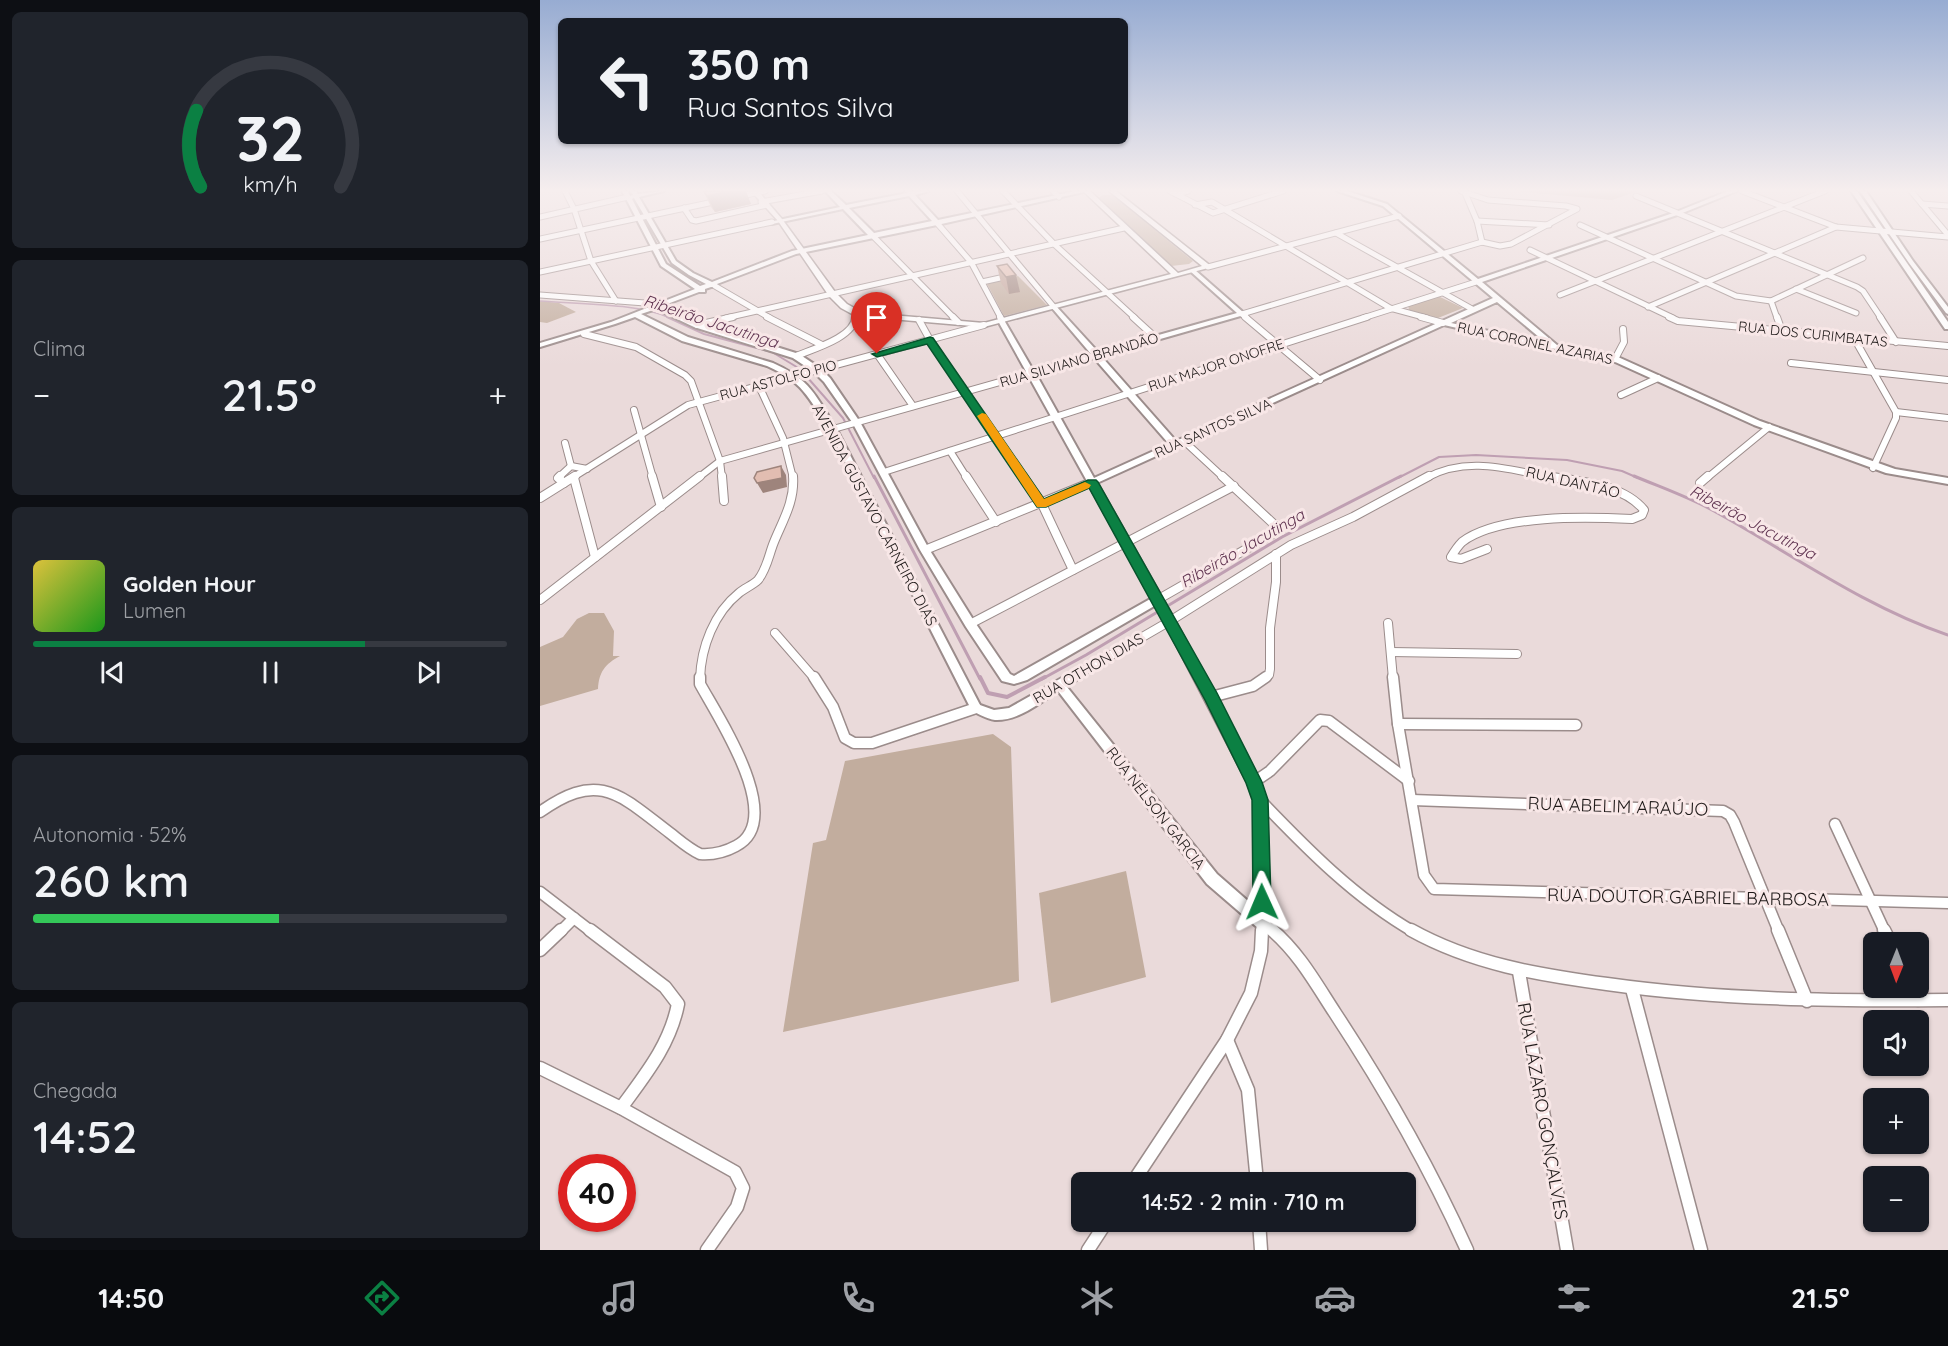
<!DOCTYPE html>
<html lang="pt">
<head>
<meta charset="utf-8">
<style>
  body { margin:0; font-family:Quicksand,sans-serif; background:#20242c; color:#f1f3f6; height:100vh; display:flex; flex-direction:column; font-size:22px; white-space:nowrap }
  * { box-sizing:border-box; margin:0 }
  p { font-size:20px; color:#9ea1a6 }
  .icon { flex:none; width:33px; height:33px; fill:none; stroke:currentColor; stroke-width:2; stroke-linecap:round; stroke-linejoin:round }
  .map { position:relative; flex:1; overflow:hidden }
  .panel { display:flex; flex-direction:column; gap:12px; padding:12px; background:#0d0f14; width:540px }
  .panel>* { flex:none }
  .guide { position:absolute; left:18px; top:18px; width:570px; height:126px; border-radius:9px; box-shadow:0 2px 4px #0004; background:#171b24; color:#f1f3f6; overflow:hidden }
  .needle { width:39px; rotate:181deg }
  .fabs { position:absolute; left:1323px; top:932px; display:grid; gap:12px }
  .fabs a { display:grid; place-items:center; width:66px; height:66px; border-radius:9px; background:#171b24; box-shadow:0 2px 4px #0004; font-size:30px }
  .speed { position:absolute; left:18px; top:1154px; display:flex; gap:12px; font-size:30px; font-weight:700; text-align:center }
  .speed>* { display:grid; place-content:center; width:78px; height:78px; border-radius:50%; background:#171b24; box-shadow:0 2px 4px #0004; line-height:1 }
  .speed .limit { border:9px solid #d22; background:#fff; color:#111 }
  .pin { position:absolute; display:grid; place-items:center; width:51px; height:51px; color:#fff; margin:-62px -26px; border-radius:50% 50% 50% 0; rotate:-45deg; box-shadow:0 0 6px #0007 }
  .pin .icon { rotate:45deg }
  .me { position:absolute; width:66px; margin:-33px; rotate:359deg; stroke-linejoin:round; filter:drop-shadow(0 0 4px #0008) }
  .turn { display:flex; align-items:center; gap:21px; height:126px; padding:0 30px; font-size:27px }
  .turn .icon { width:78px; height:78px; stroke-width:2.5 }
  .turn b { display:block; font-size:42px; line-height:51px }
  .big { font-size:45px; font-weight:600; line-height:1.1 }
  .panel .card { flex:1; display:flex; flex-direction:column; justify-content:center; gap:9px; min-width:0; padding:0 21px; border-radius:9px; background:#20242c }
  .panel .dial { align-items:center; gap:0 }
  .dial svg { height:156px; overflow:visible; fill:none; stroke:#363941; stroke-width:7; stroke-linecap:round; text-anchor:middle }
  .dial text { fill:#f1f3f6; stroke:none }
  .song { display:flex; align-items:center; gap:18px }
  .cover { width:72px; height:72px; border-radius:9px; background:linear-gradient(135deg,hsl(50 70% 55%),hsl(120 70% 35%)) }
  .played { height:6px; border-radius:3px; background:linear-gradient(90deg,#0b8043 70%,#363941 70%) }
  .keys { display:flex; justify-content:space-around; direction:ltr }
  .heat { display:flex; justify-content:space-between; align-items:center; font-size:33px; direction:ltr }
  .charge { height:9px; border-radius:4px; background:linear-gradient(90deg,#34c759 52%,#363941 0) }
  .trip { position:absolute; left:531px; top:1172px; width:345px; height:60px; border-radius:9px; background:#171b24; box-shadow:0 2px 4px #0004; font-weight:600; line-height:60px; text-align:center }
  .tabs { display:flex; height:96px; justify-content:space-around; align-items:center; background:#090b0e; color:#9ea1a6 }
  .tabs .icon { width:42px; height:42px }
  .tabs .selected { color:#0b8043 }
  .tabs b { font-size:27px; color:#f1f3f6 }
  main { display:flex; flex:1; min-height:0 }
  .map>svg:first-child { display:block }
</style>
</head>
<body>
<main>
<section class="panel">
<div class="card dial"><svg viewBox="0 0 100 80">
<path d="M14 69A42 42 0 1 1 86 69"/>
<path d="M14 69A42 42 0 0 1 12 30" stroke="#0b8043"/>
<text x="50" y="56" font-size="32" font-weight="700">32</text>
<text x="50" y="72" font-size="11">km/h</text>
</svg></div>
<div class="card"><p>Clima</p>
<div class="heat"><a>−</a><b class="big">21.5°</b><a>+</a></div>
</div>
<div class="card">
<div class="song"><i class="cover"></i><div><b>Golden Hour</b><p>Lumen</p></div></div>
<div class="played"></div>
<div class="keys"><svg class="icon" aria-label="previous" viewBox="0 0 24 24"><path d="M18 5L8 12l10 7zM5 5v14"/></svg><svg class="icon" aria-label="pause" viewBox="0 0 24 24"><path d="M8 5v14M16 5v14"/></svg><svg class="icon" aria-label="next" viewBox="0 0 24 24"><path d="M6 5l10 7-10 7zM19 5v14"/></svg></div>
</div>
<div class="card"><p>Autonomia · 52%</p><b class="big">260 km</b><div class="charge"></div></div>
<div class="card"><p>Chegada</p><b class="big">14:52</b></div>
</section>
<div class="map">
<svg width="1408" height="1250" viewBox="0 0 1408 1250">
  <rect width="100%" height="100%" fill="#eadada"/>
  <g fill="#c2ad9e">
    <path d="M972,191H1098L1072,200Z"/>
    <path d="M563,195H572L653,261L649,264L631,266L557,199Z"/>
    <path d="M478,276L507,305L464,316L446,282Z"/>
    <path d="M898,296L923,308L898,318L869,310L868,305Z"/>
    <path d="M0,301L19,303L36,312L7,323L0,322Z"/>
    <path d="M49,613H64L74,631L73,656H80C65,664 59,672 58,689L0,706V647L23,637L37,619Z"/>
    <path d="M453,734L471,747L479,981L243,1032L273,843L286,840L305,761Z"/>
    <path d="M586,871L606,977L511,1003L499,893Z"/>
  </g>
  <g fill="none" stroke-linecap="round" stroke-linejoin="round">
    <path stroke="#bf9fb2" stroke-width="1.5" d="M0,301C38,304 97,303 130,318"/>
    <g stroke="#bf9fb2" stroke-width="2">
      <path d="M127,317L164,334L232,352L260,369L303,418L334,478"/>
      <path d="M858,478L899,457L936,455L1027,460L1082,471L1098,478"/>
    </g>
    <g stroke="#bf9fb2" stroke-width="3">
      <path d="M334,476L440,679"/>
      <path d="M1094,476C1120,487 1149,497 1174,511C1250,553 1325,607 1408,635"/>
      <path d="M502,679L546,655L742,537L861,476"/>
    </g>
    <path stroke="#bf9fb2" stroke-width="4" d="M440,677L448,693L467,697L505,677"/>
    <defs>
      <g id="minor-far4">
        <path d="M25,191L34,209L51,261L76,301"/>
        <path d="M417,191L514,307"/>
        <path d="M463,191L514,244L595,318"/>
        <path d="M513,191L519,197"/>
        <path d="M630,191L673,213L743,191"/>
        <path d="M921,191L948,200L1026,206L1037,209L971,244L960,246L942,242"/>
        <path d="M1202,191L1296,227L1408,237"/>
        <path d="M1371,191L1408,235"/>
        <path d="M925,193L937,221L942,242"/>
        <path d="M636,194L648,191"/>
        <path d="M1096,196L1317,287L1323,291L1341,318"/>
        <path d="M196,197L225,191"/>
        <path d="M221,202L282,191"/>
        <path d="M1382,204L1408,206"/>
        <path d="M655,205L672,202L850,308L887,318"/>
        <path d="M144,208L152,220L156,221L227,205"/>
        <path d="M0,217L88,197"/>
        <path d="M937,221L1009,225"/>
        <path d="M397,223L431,262L461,318"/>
        <path d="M1040,225L1196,296L1231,301"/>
        <path d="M796,233L932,309"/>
        <path d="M333,236L414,318"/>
        <path d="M0,239L178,201"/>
        <path d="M990,250L1133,318"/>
        <path d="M668,267L859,216"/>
        <path d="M0,272L232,222"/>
        <path d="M442,282L469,276"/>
        <path d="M175,286L230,318"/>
        <path d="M1256,289L1316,313"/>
        <path d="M0,295L105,303L116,306"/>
        <path d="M1020,295L1285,191"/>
        <path d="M1108,307L1296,227"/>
        <path d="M315,312V318"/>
        <path d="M702,314L942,242"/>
        <path d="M702,314L707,318"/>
        <path d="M186,318L584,228"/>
        <path d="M823,318L936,282"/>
        <path d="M1237,318L1231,301L1323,258"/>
      </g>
      <g id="minor-far3">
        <path d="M227,317L282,345"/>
        <path d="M413,317L418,322"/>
        <path d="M460,317L462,321"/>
        <path d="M593,317L616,338"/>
        <path d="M705,317L780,380"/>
        <path d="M881,317L903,323"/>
        <path d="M1129,317L1138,321L1408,346"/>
        <path d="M1237,317L1242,331"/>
        <path d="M1340,317L1356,342"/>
        <path d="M379,320L390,340L484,478"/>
        <path d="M157,325L193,317"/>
        <path d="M44,334L96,347L145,375L151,381L180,461L182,478"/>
        <path d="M1314,338L1356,412V418L1333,468"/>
        <path d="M337,354L373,406"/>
        <path d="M256,356C273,349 315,337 315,317"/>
        <path d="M1075,359L1084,342L1083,329"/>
        <path d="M1251,363L1408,380"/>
        <path d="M219,386L243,438L253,478"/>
        <path d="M1081,395L1118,378"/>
        <path d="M94,410L113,478"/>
        <path d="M1356,412L1408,418"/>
        <path d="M644,441L684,478"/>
        <path d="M25,443L31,466"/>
        <path d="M410,451L427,478"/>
        <path d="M344,472L827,317"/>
        <path d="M18,478L31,466L47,469"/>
        <path d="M32,478L148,405L444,325"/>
        <path d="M158,478L180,461L492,373"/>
        <path d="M886,478C928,455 970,470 1014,478"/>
        <path d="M1167,478L1229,427"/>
      </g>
      <g id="minor-far2">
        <path d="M20,476L18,478L24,483"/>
        <path d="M112,476L121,507"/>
        <path d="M182,476L184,501"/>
        <path d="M426,476L456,522"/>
        <path d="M483,476L502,504L533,570"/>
        <path d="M34,478L55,557"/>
        <path d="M1160,483L1168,476"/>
        <path d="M0,498L35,476"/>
        <path d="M947,549L921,559L911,557C914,552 918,546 922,542C959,514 1047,517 1092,519L1102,515L1104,510C1082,483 1038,482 1006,476"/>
        <path d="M385,550L552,482"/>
        <path d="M0,600L160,476"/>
        <path d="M617,600L736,532L738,528L682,476"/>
        <path d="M848,623L853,679"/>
        <path d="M430,624L694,486"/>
        <path d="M235,633L275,679"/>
        <path d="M851,652L977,654"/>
        <path d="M160,679C161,647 174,613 199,593C205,588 213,585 218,580C227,569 229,554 234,542C243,520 255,501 253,476"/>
        <path d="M530,679L630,621L751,545L813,517L889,476"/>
        <path d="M724,679L729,675L730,669V628L736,582V554"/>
      </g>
      <g id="minor-far1">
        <path d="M274,677L293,707L305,738L314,743H332L436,708"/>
        <path d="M853,677L858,724L884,875L894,889L1408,903"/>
        <path d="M519,685L533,677"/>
        <path d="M671,697L713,686L726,677"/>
        <path d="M858,724L1036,725"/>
        <path d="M714,782L730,771L780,720L789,721L869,781"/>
        <path d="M720,800C767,849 815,898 874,932"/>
        <path d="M872,800L1183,811L1190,815L1194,822L1239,932"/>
        <path d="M0,812C59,770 79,794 130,833C139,840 149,849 160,854C173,855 185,852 196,846C247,820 178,717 160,684V677"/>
        <path d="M1295,824L1345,932"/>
        <path d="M0,892L52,932"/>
        <path d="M723,923L734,932"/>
        <path d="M20,932L34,918"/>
        <path d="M722,932L723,923"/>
      </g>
      <g id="minor">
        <path d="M50,930L125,987L138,1004C130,1045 105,1075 81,1108"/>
        <path d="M732,930C759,953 776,984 795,1013C845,1089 890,1168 927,1250"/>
        <path d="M871,930C932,964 999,975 1067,984C1180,1000 1294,1001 1408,1000"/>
        <path d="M1238,930L1267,1001"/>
        <path d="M1344,930L1350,942"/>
        <path d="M0,950L21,930"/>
        <path d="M979,972L1027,1250"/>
        <path d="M1372,987L1378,1000"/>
        <path d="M1092,989L1161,1250"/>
        <path d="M687,1040L708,1090L717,1182"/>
        <path d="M0,1068L81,1108L195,1172L203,1188L197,1207L167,1250"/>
        <path d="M593,1182L687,1040L711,993L721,951L722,930"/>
        <path d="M719,1221L721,1250"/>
        <path d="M548,1250L567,1221"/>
      </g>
      <g id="tertiary">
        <path d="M82,191H88L90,196L93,195L90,191H96L98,194L124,191L99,197L136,261L153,273L172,282L252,251L328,235L303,209L232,224L229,222L300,207L285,191H291L306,205L367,193L365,191H389L375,195L398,220L536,191H548L397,225L256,254L177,284V287H171L165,289V292H159L122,306L160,323L259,354L280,368L290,378L320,422L389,549L434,621L470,674L474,676L612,598L458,321L464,320L493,370L551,354L512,308V306H516L558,352L697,313L650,271L655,270L704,313V315L561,356L636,441L953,298L843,206L797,191H807L847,204L938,279L1136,212L1188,191H1197L1140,214L942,282L1017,345L1078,357L1220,421L1355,469L1408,478V484L1346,473L1214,425L1073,361L1036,352L996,346L904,325L557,483L635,621L720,782L726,800L730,923L728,928L723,930L718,928L667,884L518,691C500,703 478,721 455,720C447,719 439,714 432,711L288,428C268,397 263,382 227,366L142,341L95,317L75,324L0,347V343L71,322L155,289L121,266ZM369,196L392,221L334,233L309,208ZM94,198L132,263L149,275L166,284L160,286L126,264L92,199ZM957,302L1006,343L911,323ZM116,309L154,327L253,358L274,372L284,382L312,422L380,550L426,627L462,681L474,684L487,680L616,605L708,783L714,800L716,908L677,874L523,682L519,681L515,682L469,708L454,710L440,705L296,428C275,395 271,380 233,363L148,337L101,314ZM554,358L629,444L554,478L496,374Z"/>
        <path d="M1311,191H1317L1408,322V329H1405Z"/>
        <path d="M1320,191H1326L1373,261L1408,307V314L1406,313L1369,263Z"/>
      </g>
      <path id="secondary" d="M211,191H218L242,219L295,292L307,304L318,310L328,313L444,323L631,274L543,191H550L638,273L662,266L569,191H576L672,267L444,327L328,317L312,314L301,308L289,296L238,221Z"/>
    </defs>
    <use href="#minor-far4" stroke="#9b8c8b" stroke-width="7"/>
    <use href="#minor-far3" stroke="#9b8c8b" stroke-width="8"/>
    <use href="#minor-far2" stroke="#9b8c8b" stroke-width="10"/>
    <use href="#minor-far1" stroke="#9b8c8b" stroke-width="13"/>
    <use href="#minor" stroke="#9b8c8b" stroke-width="15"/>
    <use href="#tertiary" stroke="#9b8c8b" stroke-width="4"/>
    <use href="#secondary" stroke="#9b8c8b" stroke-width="3"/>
    <use href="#minor-far4" stroke="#fff" stroke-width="5"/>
    <use href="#minor-far3" stroke="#fff" stroke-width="6"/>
    <use href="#minor-far2" stroke="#fff" stroke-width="8"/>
    <use href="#minor-far1" stroke="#fff" stroke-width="10"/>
    <use href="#minor" stroke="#fff" stroke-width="12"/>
    <use href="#tertiary" fill="#fff" fill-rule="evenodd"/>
    <use href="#secondary" fill="#fff" fill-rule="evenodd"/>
  </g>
  <g fill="#c2a398">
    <path d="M164,192L211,204L175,212L171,207Z"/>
    <path d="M457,266L480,292L469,294L461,283Z"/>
  </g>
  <g fill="#9e847c">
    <path d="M189,191H206L211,204L175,212L167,196Z"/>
    <path d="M476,275L480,292L469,294L466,277Z"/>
    <path d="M241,466L246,475L247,487L223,493L217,483Z"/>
  </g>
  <g fill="#e2bdb1" stroke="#9e847c" stroke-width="1.5">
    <path d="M166,191H189L167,196L164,192Z"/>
    <path d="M467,264L476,275L466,277L457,266Z"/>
    <path d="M241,466L242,478L217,483L214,478L217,472Z"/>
  </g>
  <linearGradient id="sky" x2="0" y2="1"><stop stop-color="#97acd2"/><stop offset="0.52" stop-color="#f6eeee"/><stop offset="1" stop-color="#f6eeee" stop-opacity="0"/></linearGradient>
  <rect width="1408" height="366" fill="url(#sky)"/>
  <path fill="#0b8043" stroke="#07532c" stroke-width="1.5" d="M390,337L393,338L504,499L548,480H556L558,482L677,693L722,782L728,800L731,902L728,909L722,911L716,909L713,902L712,800L706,783L665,700L549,488L506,507H497L387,344L337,357L332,354Z"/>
  <path fill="#f59e0b" d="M442,413L446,414L504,499L545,482L551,485L549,488L506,507H497L437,416Z"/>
  <g text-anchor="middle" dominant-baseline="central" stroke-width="6" stroke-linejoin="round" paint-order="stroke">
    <g font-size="14" fill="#1f1a19" stroke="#f8e7e7">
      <text transform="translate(1273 334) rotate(6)">RUA DOS CURIMBATAS</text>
      <text transform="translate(995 343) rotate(12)">RUA CORONEL AZARIAS</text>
      <text transform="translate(539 360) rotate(-16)">RUA SILVIANO BRANDÃO</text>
      <text transform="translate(676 365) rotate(-18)">RUA MAJOR ONOFRE</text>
      <text transform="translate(238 380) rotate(-15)">RUA ASTOLFO PIO</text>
      <text transform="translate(673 428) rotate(-24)">RUA SANTOS SILVA</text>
    </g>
    <g font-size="15" fill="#1f1a19" stroke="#f8e7e7">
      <text transform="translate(1033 482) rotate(13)">RUA DANTÃO</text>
      <text transform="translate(335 515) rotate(62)">AVENIDA GUSTAVO CARNEIRO DIAS</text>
      <text transform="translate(548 668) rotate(-30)">RUA OTHON DIAS</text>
      <text transform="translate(616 808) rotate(52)">RUA NÉLSON GARCIA</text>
    </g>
    <g font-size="16" font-style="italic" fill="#603451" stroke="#f8e7e7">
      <text transform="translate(171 321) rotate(18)">Ribeirão Jacutinga</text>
      <text transform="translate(1213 522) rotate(28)">Ribeirão Jacutinga</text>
      <text transform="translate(702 548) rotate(-30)">Ribeirão Jacutinga</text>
    </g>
    <g font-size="18" fill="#1f1a19" stroke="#f8e7e7">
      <text transform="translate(1078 806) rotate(2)">RUA ABELIM ARAÚJO</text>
      <text transform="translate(1148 897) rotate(1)">RUA DOUTOR GABRIEL BARBOSA</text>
      <text transform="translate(1003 1111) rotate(80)">RUA LÁZARO GONÇALVES</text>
    </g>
  </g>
</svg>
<div class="fabs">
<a><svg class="needle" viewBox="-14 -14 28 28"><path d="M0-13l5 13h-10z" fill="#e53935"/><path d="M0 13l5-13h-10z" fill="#9ea1a6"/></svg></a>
<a><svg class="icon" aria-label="sound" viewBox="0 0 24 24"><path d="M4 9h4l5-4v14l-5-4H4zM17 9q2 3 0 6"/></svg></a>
<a>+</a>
<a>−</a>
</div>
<div class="speed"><div class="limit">40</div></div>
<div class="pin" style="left:337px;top:354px;background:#d93025"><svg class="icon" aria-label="arrive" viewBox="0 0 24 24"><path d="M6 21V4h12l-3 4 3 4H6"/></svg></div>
<svg class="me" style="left:722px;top:902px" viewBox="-20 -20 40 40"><path d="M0-17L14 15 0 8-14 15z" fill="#0b8043" stroke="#fff" stroke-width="4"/></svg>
<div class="trip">14:52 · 2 min · 710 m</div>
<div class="guide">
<div class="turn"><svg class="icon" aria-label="left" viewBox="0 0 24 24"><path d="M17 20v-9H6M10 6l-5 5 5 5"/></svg><div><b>350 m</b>Rua Santos Silva</div></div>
</div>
</div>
</main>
<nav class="tabs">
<b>14:50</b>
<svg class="icon selected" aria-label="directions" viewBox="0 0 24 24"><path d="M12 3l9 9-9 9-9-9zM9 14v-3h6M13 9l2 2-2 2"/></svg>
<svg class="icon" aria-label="music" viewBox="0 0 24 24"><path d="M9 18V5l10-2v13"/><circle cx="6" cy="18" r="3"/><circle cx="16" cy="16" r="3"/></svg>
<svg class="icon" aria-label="phone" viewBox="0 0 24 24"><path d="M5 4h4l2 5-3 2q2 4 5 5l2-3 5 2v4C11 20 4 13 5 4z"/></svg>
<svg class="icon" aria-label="climate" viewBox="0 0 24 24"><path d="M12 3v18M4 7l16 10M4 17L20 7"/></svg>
<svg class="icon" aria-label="car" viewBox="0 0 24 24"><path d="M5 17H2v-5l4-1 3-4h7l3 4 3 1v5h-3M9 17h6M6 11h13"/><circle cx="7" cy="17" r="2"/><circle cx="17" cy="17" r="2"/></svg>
<svg class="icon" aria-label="filters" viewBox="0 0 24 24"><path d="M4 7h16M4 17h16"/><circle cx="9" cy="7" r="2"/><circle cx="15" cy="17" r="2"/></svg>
<b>21.5°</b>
</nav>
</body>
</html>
